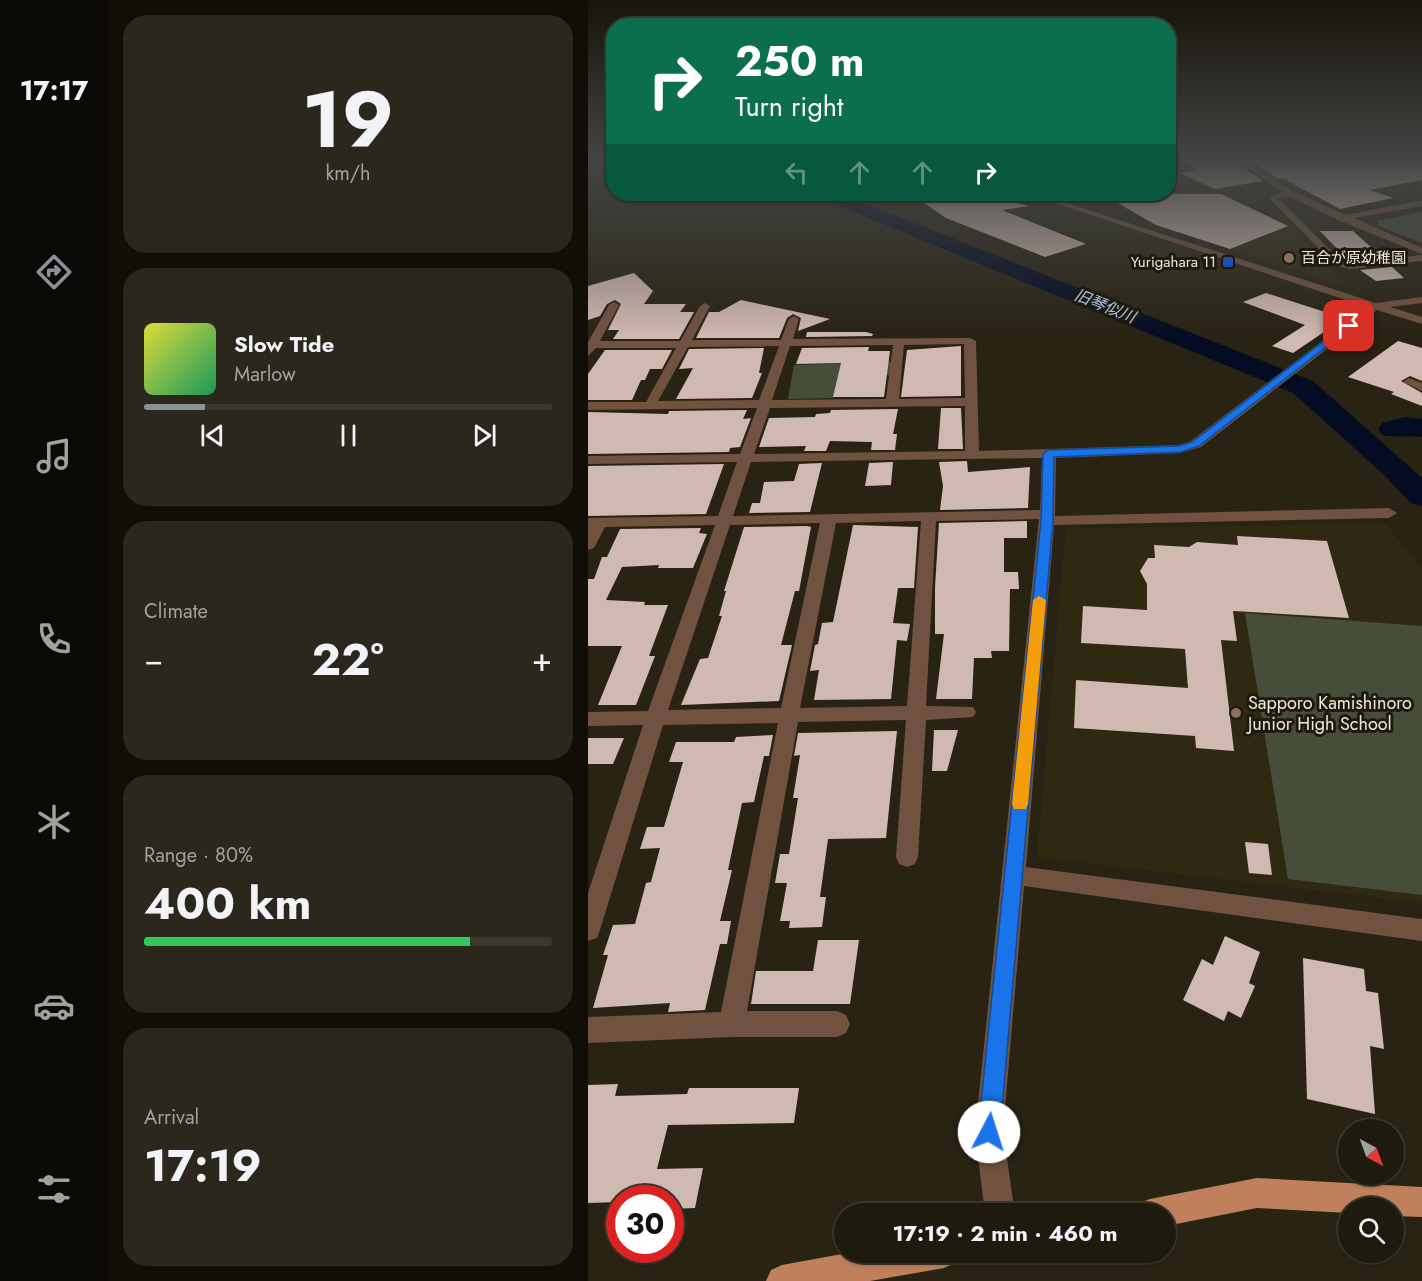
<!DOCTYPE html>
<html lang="en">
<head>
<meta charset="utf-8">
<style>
  body { margin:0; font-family:Jost,"Noto Sans JP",sans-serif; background:#2c271c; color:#f1f3f6; height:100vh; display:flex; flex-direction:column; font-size:22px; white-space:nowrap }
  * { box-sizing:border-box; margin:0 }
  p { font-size:20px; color:#a1a19e }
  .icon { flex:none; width:33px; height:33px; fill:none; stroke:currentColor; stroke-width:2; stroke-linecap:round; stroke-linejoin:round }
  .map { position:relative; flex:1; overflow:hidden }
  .drawer { display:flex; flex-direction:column; gap:15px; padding:15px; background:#110e08; width:480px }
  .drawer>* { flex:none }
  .guide { position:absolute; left:18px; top:18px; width:570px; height:183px; border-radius:24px; box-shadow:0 2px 4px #0004,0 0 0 2px #3c382e; background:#0b6e4f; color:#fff; overflow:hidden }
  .needle { width:39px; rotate:139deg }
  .controls { position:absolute; left:750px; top:1119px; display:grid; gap:12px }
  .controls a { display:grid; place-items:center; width:66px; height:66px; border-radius:50%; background:#1f1a0e; box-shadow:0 2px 4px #0004,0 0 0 2px #3c382e; font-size:30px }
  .speed { position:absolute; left:18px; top:1185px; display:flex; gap:12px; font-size:30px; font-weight:700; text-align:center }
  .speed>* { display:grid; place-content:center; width:78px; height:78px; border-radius:50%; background:#1f1a0e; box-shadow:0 2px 4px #0004,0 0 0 2px #3c382e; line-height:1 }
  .speed .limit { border:9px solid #d22; background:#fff; color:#111 }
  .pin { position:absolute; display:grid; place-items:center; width:51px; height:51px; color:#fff; margin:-26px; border-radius:12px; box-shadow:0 3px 9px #0006 }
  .me { position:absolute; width:66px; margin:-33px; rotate:5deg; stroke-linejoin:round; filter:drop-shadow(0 0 4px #0008) }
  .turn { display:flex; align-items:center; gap:21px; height:126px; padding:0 30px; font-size:27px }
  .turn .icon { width:78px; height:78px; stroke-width:2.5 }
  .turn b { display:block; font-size:42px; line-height:51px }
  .lanes { display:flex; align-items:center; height:57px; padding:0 30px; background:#0003; justify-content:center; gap:30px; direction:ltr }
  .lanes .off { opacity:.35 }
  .big { font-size:45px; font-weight:700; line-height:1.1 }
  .drawer .tile { flex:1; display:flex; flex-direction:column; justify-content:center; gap:9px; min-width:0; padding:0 21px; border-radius:24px; background:#2c271c }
  .drawer .dial { align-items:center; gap:0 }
  .dial b { font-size:78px; line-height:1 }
  .song { display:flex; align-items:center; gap:18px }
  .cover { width:72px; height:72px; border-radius:9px; background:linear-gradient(135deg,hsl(60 70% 55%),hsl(150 70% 35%)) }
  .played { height:6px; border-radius:3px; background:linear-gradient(90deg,#8c9099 15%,#3c382e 15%) }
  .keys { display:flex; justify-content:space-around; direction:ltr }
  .heat { display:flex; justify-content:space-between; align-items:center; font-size:33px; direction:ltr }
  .charge { height:9px; border-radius:4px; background:linear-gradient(90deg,#34c759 80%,#3c382e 0) }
  .trip { position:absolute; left:246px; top:1203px; width:342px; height:60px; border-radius:30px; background:#1f1a0e; box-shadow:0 2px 4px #0004,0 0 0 2px #3c382e; font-weight:700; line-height:60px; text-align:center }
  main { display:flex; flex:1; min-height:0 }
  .tabs { display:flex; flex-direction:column; width:108px; justify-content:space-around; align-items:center; background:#0c0a06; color:#a1a19e }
  .tabs .icon { width:42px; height:42px }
  .tabs .current { color:#8c9099 }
  .tabs b { font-size:27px; color:#f1f3f6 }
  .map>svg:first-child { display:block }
</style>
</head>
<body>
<main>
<nav class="tabs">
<b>17:17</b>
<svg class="icon current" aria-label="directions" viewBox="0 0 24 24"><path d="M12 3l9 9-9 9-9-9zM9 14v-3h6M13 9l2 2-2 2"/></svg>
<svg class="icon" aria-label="music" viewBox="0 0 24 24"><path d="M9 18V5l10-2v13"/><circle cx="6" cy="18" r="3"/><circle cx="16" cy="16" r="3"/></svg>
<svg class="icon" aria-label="phone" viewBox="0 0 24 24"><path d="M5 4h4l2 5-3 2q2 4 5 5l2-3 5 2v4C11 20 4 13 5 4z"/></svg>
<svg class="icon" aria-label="climate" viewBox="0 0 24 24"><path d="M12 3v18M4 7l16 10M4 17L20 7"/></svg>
<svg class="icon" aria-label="car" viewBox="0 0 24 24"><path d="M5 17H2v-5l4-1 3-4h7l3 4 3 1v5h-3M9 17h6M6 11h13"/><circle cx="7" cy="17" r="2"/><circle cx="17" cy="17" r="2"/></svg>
<svg class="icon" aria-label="filters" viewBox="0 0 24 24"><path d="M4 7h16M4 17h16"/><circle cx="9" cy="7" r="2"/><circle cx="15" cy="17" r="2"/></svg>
</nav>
<section class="drawer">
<div class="tile dial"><b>19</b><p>km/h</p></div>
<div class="tile">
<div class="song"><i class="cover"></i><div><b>Slow Tide</b><p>Marlow</p></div></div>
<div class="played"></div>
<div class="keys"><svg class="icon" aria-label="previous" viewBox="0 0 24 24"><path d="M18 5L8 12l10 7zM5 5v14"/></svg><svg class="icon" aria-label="pause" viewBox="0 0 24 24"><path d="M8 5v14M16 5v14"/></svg><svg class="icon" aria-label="next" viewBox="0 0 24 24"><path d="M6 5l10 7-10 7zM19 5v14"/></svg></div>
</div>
<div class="tile"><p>Climate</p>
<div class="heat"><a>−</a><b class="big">22°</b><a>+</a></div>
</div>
<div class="tile"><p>Range · 80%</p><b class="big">400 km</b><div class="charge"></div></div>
<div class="tile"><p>Arrival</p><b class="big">17:19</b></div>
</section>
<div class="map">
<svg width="834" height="1281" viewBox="0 0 834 1281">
  <rect width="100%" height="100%" fill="#292313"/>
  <g fill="#302912">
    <path d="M695,218L756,282L748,284L594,234Z"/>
    <path d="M797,523L834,569V903L449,857L478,529Z"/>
  </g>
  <g fill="#464e3a">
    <path d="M834,212V243L790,226V221Z"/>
    <path d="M304,362L303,375L253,377L245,398L200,399L206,365Z"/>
    <path d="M657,613L834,626V895L700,879Z"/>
  </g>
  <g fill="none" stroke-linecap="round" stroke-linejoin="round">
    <g fill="#030c23" fill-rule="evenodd">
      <path d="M229,194H253L725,381L834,478V506L823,503L795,474L705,393L232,198Z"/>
      <path d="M817,417L834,419V437C820,435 807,438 794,435L790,429L794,423Z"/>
    </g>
  </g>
  <g fill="#d0b9b1">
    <path d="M590,159H644L675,181L627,189L592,173L609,170Z"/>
    <path d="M659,159H834V180L782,190L805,198L752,209L694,178L690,179Z"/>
    <path d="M323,194H358L365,200L392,194L441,206L414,210L498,244L457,257L358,218Z"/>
    <path d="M514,194H633L700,226L642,249L568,225Z"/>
    <path d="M732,231H765L794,257L760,260Z"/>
    <path d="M804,267L816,278L788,281L772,270Z"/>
    <path d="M46,273L65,291L56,304H98L92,312H106L91,339H25L31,330H20L33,304L27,300L19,304L12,316L0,320V286Z"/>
    <path d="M678,293L737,312L746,305L767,311L705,353L684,346L717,325L655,302Z"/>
    <path d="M153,300L242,319L210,331L213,318L205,314L199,318L191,338H108L121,312H131Z"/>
    <path d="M219,332H278L285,334L284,336L218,337Z"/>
    <path d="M810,341L834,348V381L822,376L813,381L834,393V406L803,394L806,392L760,377Z"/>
    <path d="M373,346V396L313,397L319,350Z"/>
    <path d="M281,347L280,351H302L296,397H245L253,363L208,364L214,348Z"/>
    <path d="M176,348L171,373H174L164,398L88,399L105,368L91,369L101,349Z"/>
    <path d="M17,350H84L74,369H62L57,380H53L44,400H0V374Z"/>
    <path d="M353,408H373L375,449H350Z"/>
    <path d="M310,409L305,434H309L307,450H283L284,442L242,441L238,451H216L218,446L171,447L181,418L227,417L228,414L242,413L243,410Z"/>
    <path d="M159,410L155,419L163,418L152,447L142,448L141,452L0,454V412L80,414L81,411Z"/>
    <path d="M379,461L380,472L442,467L440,508L352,510L355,486L351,462Z"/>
    <path d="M305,462L303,485L277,486L281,463Z"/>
    <path d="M234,463L222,512L161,513L164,503H172L176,482L206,481L211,464Z"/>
    <path d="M136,464L118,514L0,516V466Z"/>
    <path d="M439,521V538H416V572H430L431,589H422L421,651H403L404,658H386L384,699H348L356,634H347V587L351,523Z"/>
    <path d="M265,525L330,527L326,588H310L305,623L322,624L319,641L309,640L303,699L226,700L231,670L222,671L227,645L230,644L234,623L245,622Z"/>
    <path d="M219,526L223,527L211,591H207L193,645H204L191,701L93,705L112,659L120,658L134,616H131L138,591H136L156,527Z"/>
    <path d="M113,528L111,533L119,534L105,568H70L71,565L34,567L18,600L57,602L56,605H80L61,656H67L48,705H10L34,646H0V579H6L14,557H19L32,529Z"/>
    <path d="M649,536L739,541L761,618L645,611L649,641L633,640L646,751L608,748L607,736L486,728L488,680L600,688L597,649L493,643L495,606L559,610V584L552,571L560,558H567L566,545L601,547L609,542L650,545Z"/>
    <path d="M346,730H370L359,771H344Z"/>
    <path d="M309,731L298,838L240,839L232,897H238L234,927L201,928L202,921H192L199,883H187L192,854H201L210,798H205L212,755L206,756L210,733Z"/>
    <path d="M185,735L181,756H176L166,802L154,803L140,870H144L132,921H143L139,944H132L117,1010L80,1012L82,1003L5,1008L20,955H15L25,925L47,924L58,883L63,882L72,848L52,849L59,827H76L95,762H81L88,742H146L148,737Z"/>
    <path d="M0,738H36L25,764H0Z"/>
    <path d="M657,842L680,844L684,875L661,873Z"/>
    <path d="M637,936L672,952L661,983L667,986L653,1018L640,1011L636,1021L595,1000L614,959L625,965Z"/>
    <path d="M230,940H271L262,1004H163L168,971H225Z"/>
    <path d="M715,958L776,969L778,991L790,993L796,1049L782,1046L787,1114L719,1099Z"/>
    <path d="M30,1084L27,1096L99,1094L101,1088H211L206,1123L80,1125L69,1169L115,1168L107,1208L82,1209V1198H32V1202L0,1203V1085Z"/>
  </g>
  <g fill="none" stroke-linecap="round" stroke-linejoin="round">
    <g fill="#715241" fill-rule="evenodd">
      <path d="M646,159H655L706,192L758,215L834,200V206L766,218L834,248V254L750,220L702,197L690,198L753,261L762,263L834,255V261L762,269L747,265L681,198L695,192Z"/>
      <path d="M440,194H451L788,303L834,297V303L802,307L834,317V324L789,310L613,447L592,453L468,458L467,516L801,508L809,513L801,518L466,525L438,867L834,919V941L436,886L415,1132L427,1214H397L387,1132L451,519L348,521L338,706L385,707L388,712L385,717L338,720L330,857L327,864L319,867L311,864L308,857L318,720L210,722L159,1011H249L258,1015L262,1024L258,1033L249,1037H144L0,1043V1017L133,1012L190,723L75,725L12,930L9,938L0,941V893L55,725L0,726V712L60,711L127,525L17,527L6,548L0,550V518L130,516L149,462L0,464V456L152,454L169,408L0,410V402H58L88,348H8L0,356V342L21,305L26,302L31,305L12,341H92L112,306L117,303L122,306L104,340H193L201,319L206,316L211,319L205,339L382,338L388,341L391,451L591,445L603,441L779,307ZM376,344L377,398L311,399L316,345ZM305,345L298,399L184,400L202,346ZM191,346L171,400L70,401L100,347ZM377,406V451L166,454L182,408ZM454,458L452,510L145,516L163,462ZM333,521L319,706L212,708L248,523ZM232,523L193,708L80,710L142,525Z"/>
      <path d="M821,378L834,383V391L815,382Z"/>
    </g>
    <g fill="#bf805b" fill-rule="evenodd">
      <path d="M669,1178L834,1187V1217L806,1216V1208H760V1213L669,1208L578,1226V1214H547L551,1203L562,1199Z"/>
      <path d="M265,1252H371L367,1263L356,1268L282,1281H178L183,1270L194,1265Z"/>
    </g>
  </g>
  <linearGradient id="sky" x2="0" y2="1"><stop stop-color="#17130a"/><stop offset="0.47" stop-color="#434544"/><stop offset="1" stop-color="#434544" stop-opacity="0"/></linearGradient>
  <rect width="834" height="338" fill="url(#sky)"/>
  <path fill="#1a73e8" stroke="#114b97" stroke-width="1.5" d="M758,324L765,326L611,446L592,452L466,457L465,521L412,1132L409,1140L401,1143L394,1140L390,1132L453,521L455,454L460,450L591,446L604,442Z"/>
  <path fill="#f59e0b" d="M451,596L458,600L440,804L438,809H426L424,804L445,600Z"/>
  <g fill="#8d6e63" stroke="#1f1a0a" stroke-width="2">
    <circle cx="701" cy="258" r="6"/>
    <circle cx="648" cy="713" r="6"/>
  </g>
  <rect fill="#1a4fb4" stroke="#1f1a0a" stroke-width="2" x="634" y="256" width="12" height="12" rx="3"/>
  <g text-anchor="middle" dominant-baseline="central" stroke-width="6" stroke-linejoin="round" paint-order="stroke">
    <g font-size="15" fill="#edeadf" stroke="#1f1a0a" text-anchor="start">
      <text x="713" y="258">百合が原幼稚園</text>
      <text x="628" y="262" text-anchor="end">Yurigahara 11</text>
    </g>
    <g font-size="16" font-style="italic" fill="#a7c4f8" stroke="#1f1a0a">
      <text transform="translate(517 306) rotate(22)">旧琴似川</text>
    </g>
    <g font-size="18" fill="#edeadf" stroke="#1f1a0a" text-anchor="start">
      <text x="660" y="703">Sapporo Kamishinoro<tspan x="660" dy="21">Junior High School</tspan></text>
    </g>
  </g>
</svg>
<div class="controls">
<a><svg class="needle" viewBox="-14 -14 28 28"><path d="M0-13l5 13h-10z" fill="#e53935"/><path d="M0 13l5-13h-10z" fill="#a1a19e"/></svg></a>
<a><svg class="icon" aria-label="search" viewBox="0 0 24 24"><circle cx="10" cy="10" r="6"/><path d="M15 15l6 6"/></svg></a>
</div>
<div class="speed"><div class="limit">30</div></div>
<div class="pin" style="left:761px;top:326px;background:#d93025"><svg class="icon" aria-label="arrive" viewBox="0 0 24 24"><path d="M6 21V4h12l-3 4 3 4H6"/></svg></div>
<svg class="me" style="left:401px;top:1132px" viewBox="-20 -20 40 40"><circle r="19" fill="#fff"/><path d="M0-13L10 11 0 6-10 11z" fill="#1a73e8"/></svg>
<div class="trip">17:19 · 2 min · 460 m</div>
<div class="guide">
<div class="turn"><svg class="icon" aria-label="right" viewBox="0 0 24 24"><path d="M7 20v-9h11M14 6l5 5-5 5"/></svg><div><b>250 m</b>Turn right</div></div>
<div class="lanes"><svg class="icon off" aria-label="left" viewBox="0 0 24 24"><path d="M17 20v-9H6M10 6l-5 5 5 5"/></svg><svg class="icon off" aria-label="ahead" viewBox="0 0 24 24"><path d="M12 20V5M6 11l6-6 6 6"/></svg><svg class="icon off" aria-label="ahead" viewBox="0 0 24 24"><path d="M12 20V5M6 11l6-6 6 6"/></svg><svg class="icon" aria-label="right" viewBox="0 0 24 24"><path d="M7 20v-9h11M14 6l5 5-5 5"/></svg></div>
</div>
</div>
</main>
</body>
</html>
